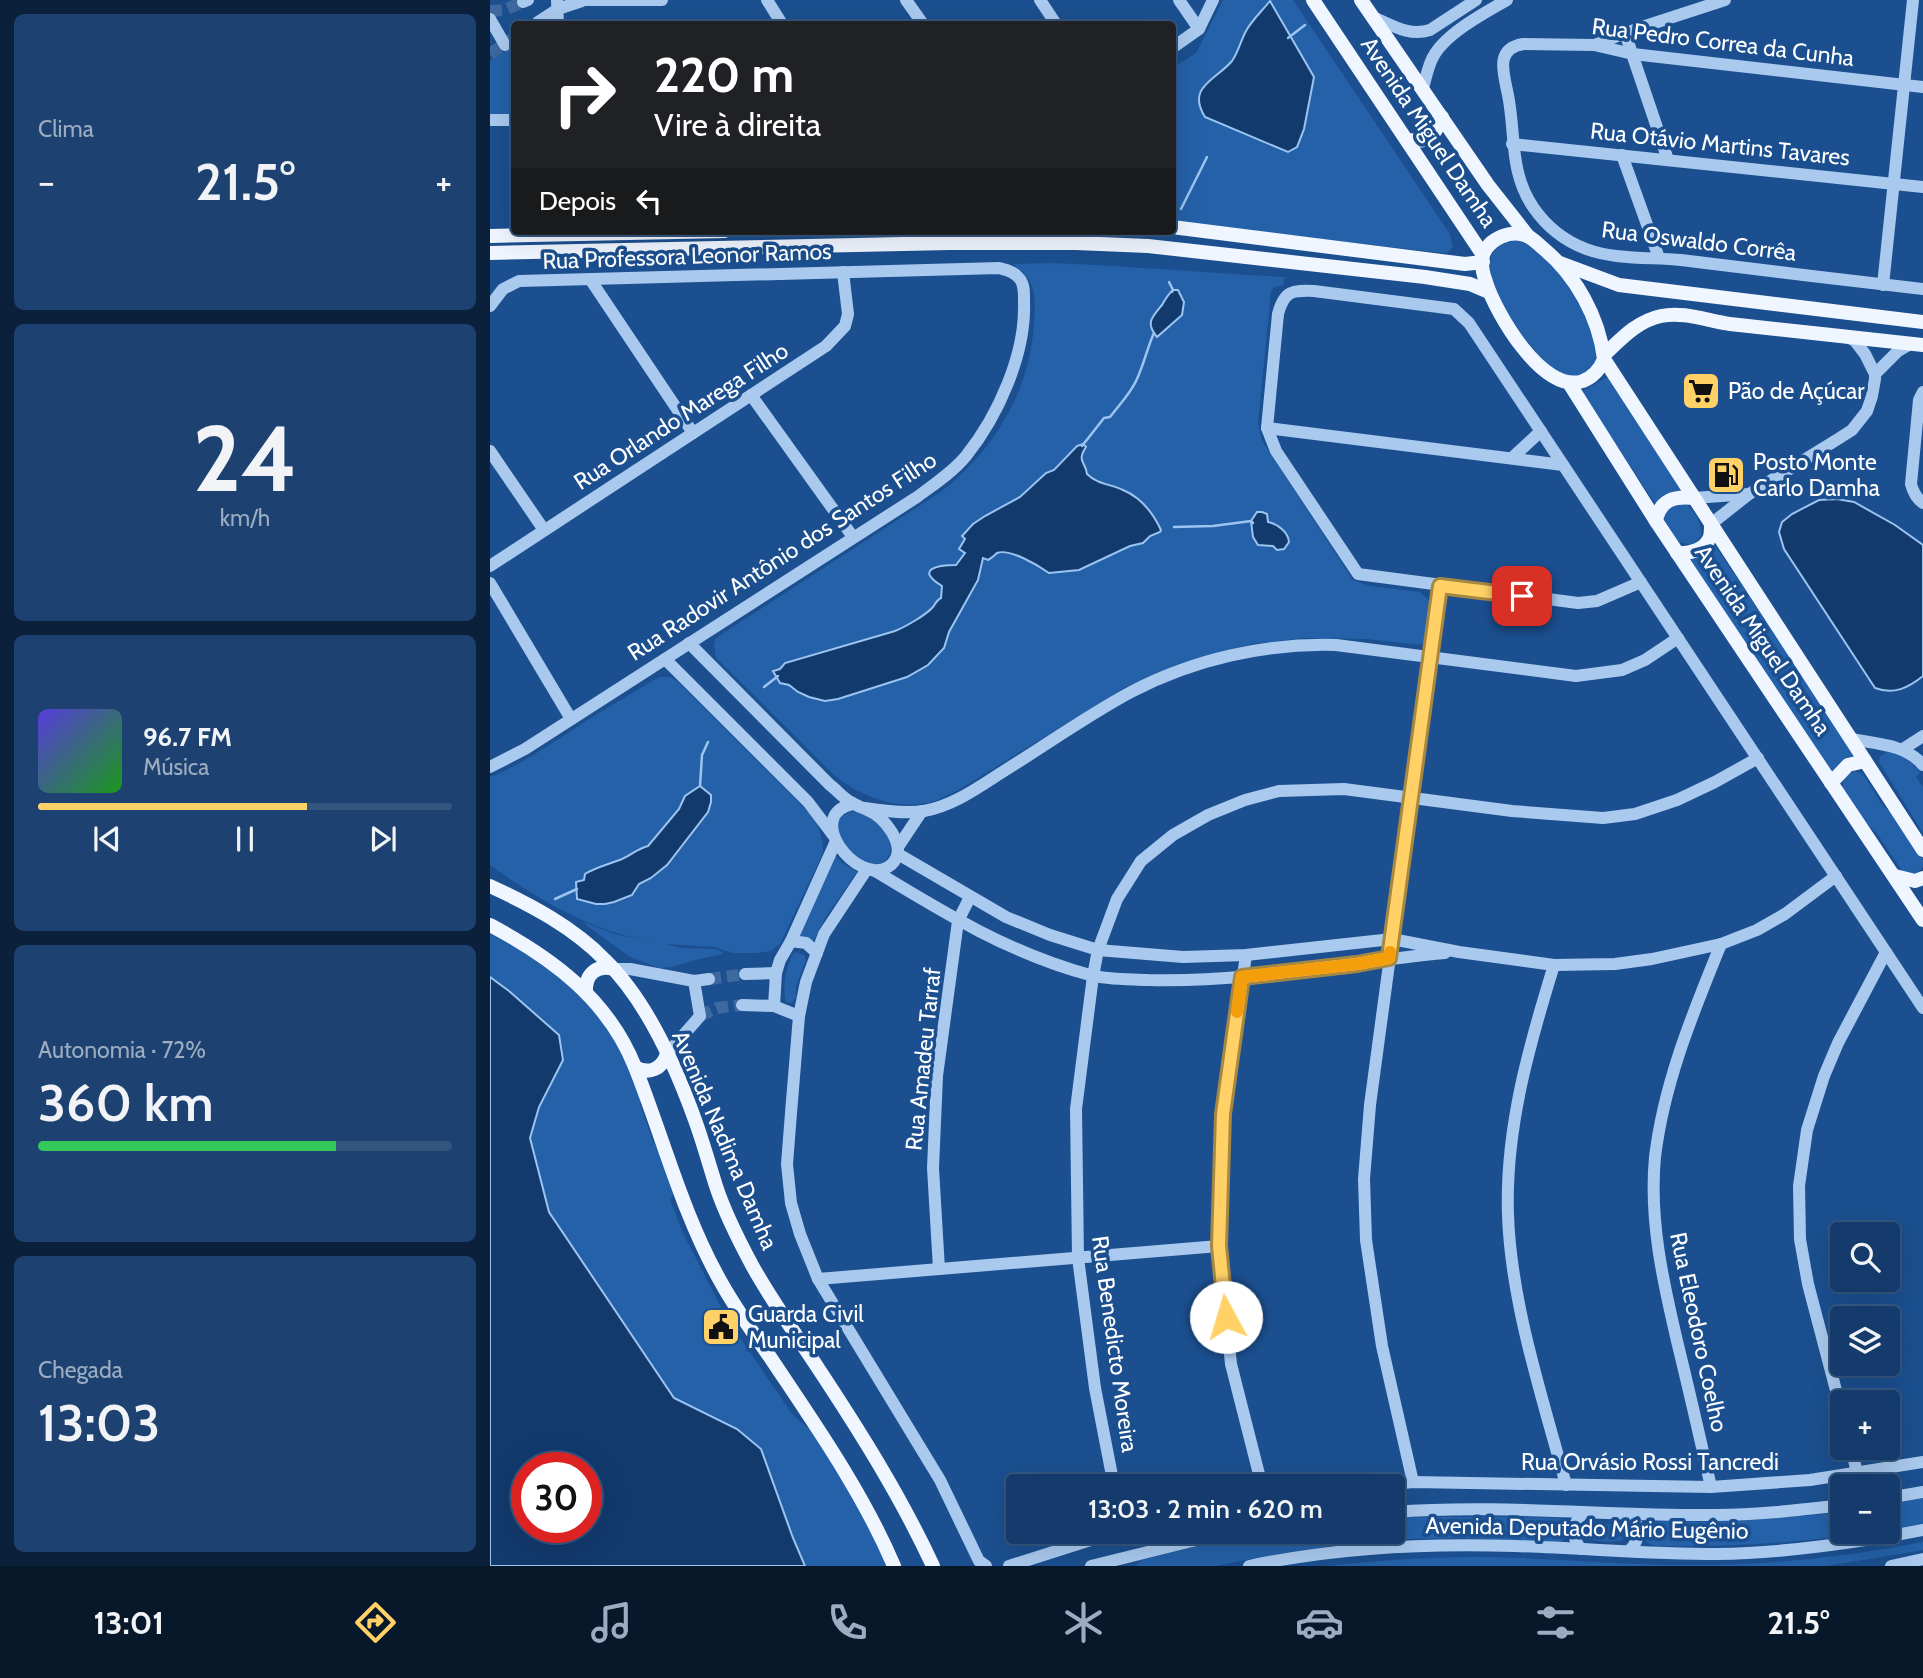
<!DOCTYPE html>
<html lang="pt">
<head>
<meta charset="utf-8">
<style>
  body { margin:0; font-family:Cabin,sans-serif; background:#1d4271; color:#f1f3f6; height:100vh; display:flex; flex-direction:column; font-size:26px; white-space:nowrap }
  * { box-sizing:border-box; margin:0 }
  p { font-size:23px; color:#9dadc1 }
  .icon { flex:none; width:38px; height:38px; fill:none; stroke:currentColor; stroke-width:2; stroke-linecap:round; stroke-linejoin:round }
  .map { position:relative; flex:1; overflow:hidden }
  .details { display:flex; flex-direction:column; gap:14px; padding:14px; background:#0b203b; width:490px }
  .details>* { flex:none }
  .guide { position:absolute; left:21px; top:21px; width:665px; height:214px; border-radius:7px; box-shadow:0 7px 28px #0002,0 0 0 2px #33557e; background:#202124; color:#fff; overflow:hidden }
  .buttons { position:absolute; left:1340px; top:1222px; display:grid; gap:14px }
  .buttons a { display:grid; place-items:center; width:70px; height:70px; border-radius:7px; background:#143b6b; box-shadow:0 7px 28px #0002,0 0 0 2px #33557e; font-size:35px }
  .speed { position:absolute; left:21px; top:1452px; display:flex; gap:14px; font-size:35px; font-weight:700; text-align:center }
  .speed>* { display:grid; place-content:center; width:91px; height:91px; border-radius:50%; background:#143b6b; box-shadow:0 7px 28px #0002,0 0 0 2px #33557e; line-height:1 }
  .speed .limit { border:10px solid #d22; background:#fff; color:#111 }
  .pin { position:absolute; display:grid; place-items:center; width:60px; height:60px; color:#fff; margin:-30px; border-radius:14px; box-shadow:0 4px 10px #0006 }
  .me { position:absolute; width:77px; margin:-38px; rotate:354deg; stroke-linejoin:round; filter:drop-shadow(0 0 5px #0008) }
  .turn { display:flex; align-items:center; gap:24px; height:147px; padding:0 28px; font-size:32px }
  .turn .icon { width:91px; height:91px; stroke-width:2.5 }
  .turn b { display:block; font-size:49px; line-height:60px }
  .then { display:flex; align-items:center; height:66px; padding:0 28px; background:#0003; gap:14px; font-size:26px }
  .big { font-size:52px; font-weight:600; line-height:1.1 }
  .details .tile { flex:1; display:flex; flex-direction:column; justify-content:center; gap:10px; min-width:0; padding:0 24px; border-radius:10px; background:#1d4271 }
  .details .dial { align-items:center; gap:0 }
  .dial b { font-size:91px; line-height:1 }
  .song { display:flex; align-items:center; gap:21px }
  .cover { width:84px; height:84px; border-radius:10px; background:linear-gradient(135deg,hsl(250 70% 55%),hsl(120 70% 35%)) }
  .played { height:7px; border-radius:4px; background:linear-gradient(90deg,#ffd166 65%,#33557e 65%) }
  .keys { display:flex; justify-content:space-around; direction:ltr }
  .heat { display:flex; justify-content:space-between; align-items:center; font-size:38px; direction:ltr }
  .charge { height:10px; border-radius:5px; background:linear-gradient(90deg,#34c759 72%,#33557e 0) }
  .trip { position:absolute; left:516px; top:1474px; width:399px; height:70px; border-radius:7px; background:#143b6b; box-shadow:0 7px 28px #0002,0 0 0 2px #33557e; font-weight:600; line-height:70px; text-align:center }
  .menu { display:flex; height:112px; justify-content:space-around; align-items:center; background:#08182b; color:#9dadc1 }
  .menu .icon { width:49px; height:49px }
  .menu .selected { color:#ffd166 }
  .menu b { font-size:32px; color:#f1f3f6 }
  main { display:flex; flex:1; min-height:0 }
  .map>svg:first-child { display:block }
</style>
</head>
<body>
<main>
<section class="details">
<div class="tile"><p>Clima</p>
<div class="heat"><a>−</a><b class="big">21.5°</b><a>+</a></div>
</div>
<div class="tile dial"><b>24</b><p>km/h</p></div>
<div class="tile">
<div class="song"><i class="cover"></i><div><b>96.7 FM</b><p>Música</p></div></div>
<div class="played"></div>
<div class="keys"><svg class="icon" aria-label="previous" viewBox="0 0 24 24"><path d="M18 5L8 12l10 7zM5 5v14"/></svg><svg class="icon" aria-label="pause" viewBox="0 0 24 24"><path d="M8 5v14M16 5v14"/></svg><svg class="icon" aria-label="next" viewBox="0 0 24 24"><path d="M6 5l10 7-10 7zM19 5v14"/></svg></div>
</div>
<div class="tile"><p>Autonomia · 72%</p><b class="big">360 km</b><div class="charge"></div></div>
<div class="tile"><p>Chegada</p><b class="big">13:03</b></div>
</section>
<div class="map">
<svg width="1433" height="1566" viewBox="0 0 1433 1566">
  <rect width="100%" height="100%" fill="#1b4f8f"/>
  <g fill="#2461a8">
    <path d="M733,0H803L960,234L963,247L958,252L953,253L733,228L683,220V68L706,53Z"/>
    <path d="M24,45V115H0V61Z"/>
    <path d="M1027,240C1052,245 1083,285 1093,308C1096,315 1098,322 1101,329C1105,341 1112,359 1100,370C1094,375 1087,375 1080,377C1071,373 1063,369 1056,363C1037,344 992,285 1001,257C1005,245 1016,242 1027,240Z"/>
    <path d="M562,263C640,266 717,273 795,277L793,285L784,287L781,292L768,424L772,441L863,580L880,586L930,592L938,599L941,609L938,635L936,640L930,645L877,639L813,638L762,644L688,664L636,687L470,789C462,793 453,798 445,801C409,812 371,797 344,775L226,658L224,645L226,638L452,491C505,449 541,389 544,321C546,294 546,281 523,264Z"/>
    <path d="M1117,377L1193,492L1168,508L1091,392Z"/>
    <path d="M1183,503L1196,504C1206,513 1212,523 1211,536L1202,545L1189,542L1175,524L1174,514Z"/>
    <path d="M1222,541L1367,757L1343,777L1196,556Z"/>
    <path d="M169,677H181L189,683L323,817C330,829 333,839 333,853L290,944L281,951L267,953H244L235,951L227,947L175,944L191,948L227,949L234,954L205,960L182,967L169,968L140,957L97,926L94,922L124,934L165,942C152,939 139,937 127,933C83,920 37,892 0,865V777C33,764 60,744 90,725C116,708 143,693 169,677Z"/>
    <path d="M1398,752C1411,752 1422,763 1430,772L1426,777L1433,787V833L1389,762L1390,756Z"/>
    <path d="M1365,771L1373,774L1393,806L1405,815L1433,857V867L1427,873H1415L1411,869L1386,832L1374,822L1353,789V779L1357,774Z"/>
    <path d="M364,811C371,814 379,816 385,820C398,830 409,851 393,863C365,870 325,820 364,811Z"/>
    <path d="M344,853L351,862L367,872L336,917L322,944L308,937Z"/>
    <path d="M0,934L27,948L70,977L104,1010L130,1046L150,1094V1104L163,1142L171,1153L184,1193L180,1200L194,1235L236,1317L302,1414L321,1431L361,1492L398,1566H315L303,1538L247,1429L184,1398L59,1212L40,1138L49,1107L73,1060L20,991L0,977Z"/>
    <path d="M305,952L314,955L316,960L306,986V997L302,1003L296,1002C292,990 296,961 305,952Z"/>
    <path d="M1433,1498V1524L1398,1530V1505Z"/>
    <path d="M1353,1512V1531H1389C1315,1543 1241,1547 1166,1546C1156,1545 1152,1538 1154,1529C1163,1518 1177,1522 1189,1522C1244,1522 1298,1518 1353,1512Z"/>
    <path d="M916,1517H1023L1069,1518C1082,1524 1083,1536 1070,1542L969,1538L915,1539L841,1546L766,1558L725,1566H645L652,1560L699,1548L786,1531H903V1518Z"/>
    <path d="M1103,1523L1134,1525C1153,1546 1105,1543 1096,1538L1094,1532L1096,1525Z"/>
    <path d="M1433,1542V1550L1336,1566H838C902,1559 965,1555 1030,1558C1085,1560 1139,1565 1195,1565C1275,1566 1354,1557 1433,1542Z"/>
  </g>
  <g fill="#123a6d" stroke="#9cc4f0" stroke-width="2" fill-rule="evenodd">
    <path d="M780,1L824,77L814,129L807,147L798,152L715,117C696,87 726,80 742,61C748,53 751,40 756,31C762,20 772,11 780,1Z"/>
    <path d="M683,290H688L694,302L692,315L667,337C655,323 662,317 672,305C675,300 678,294 683,290Z"/>
    <path d="M593,444L596,447C586,462 596,462 597,474C607,484 620,484 633,490C650,497 663,513 671,530L670,532L660,536L653,543L640,546L589,570L559,573C549,566 520,548 507,553C506,554 500,559 498,560L493,558L488,580L459,632L454,648L438,665L417,677L348,699L335,701L319,697L308,692L299,685L290,683L283,671L290,669L295,663L405,631C415,627 436,615 443,607C445,604 447,600 451,598L452,586C424,569 448,565 466,565L475,553L469,549L475,539L472,536L483,524L495,516L530,497L556,473L564,470L587,446Z"/>
    <path d="M1347,499L1364,502L1405,525L1433,545V676C1418,688 1404,695 1385,688L1294,549L1289,532L1292,522L1302,514L1329,500Z"/>
    <path d="M767,512H772L777,514L778,522C788,524 798,532 799,542L794,549L787,550L783,546L768,545L763,537L761,521Z"/>
    <path d="M210,786L221,795V802L218,812L177,865L161,878L149,884L142,895L124,902L115,904H106L87,899L86,882L94,880L95,874C106,867 120,864 132,859C141,855 149,848 158,846L189,809L195,796Z"/>
    <path d="M0,977L19,991L69,1035L73,1060L49,1107L40,1138L59,1212L184,1398L247,1429L271,1449L303,1538L315,1566H0ZM96,1468V1528H37V1468Z"/>
  </g>
  <g fill="none" stroke-linecap="round" stroke-linejoin="round">
    <g stroke="#9cc4f0" stroke-width="2.5">
      <path d="M798,38L815,25"/>
      <path d="M691,209L717,157"/>
      <path d="M679,282L683,290L682,292"/>
      <path d="M592,446L614,418L620,417C629,405 640,394 646,381C654,365 657,348 664,333"/>
      <path d="M684,527L723,526L761,521L763,523"/>
      <path d="M274,687L288,676"/>
      <path d="M210,786L212,755L218,742"/>
      <path d="M65,899L87,889"/>
    </g>
    <g stroke="#3d69a0" stroke-width="12" stroke-dasharray="12 6" stroke-linecap="butt">
      <path d="M0,11L14,10L33,2"/>
      <path d="M0,54L24,38"/>
      <path d="M219,979L255,974"/>
      <path d="M210,1016L227,1008L252,1005"/>
    </g>
    <g stroke="#a9c9ee" stroke-width="12">
      <path d="M67,0L68,24"/>
      <path d="M90,0H172"/>
      <path d="M277,0L292,24"/>
      <path d="M416,0L433,24"/>
      <path d="M550,0L566,24"/>
      <path d="M689,0L709,29"/>
      <path d="M33,2L38,0"/>
      <path d="M883,17C902,25 919,37 940,30L986,0"/>
      <path d="M0,19L15,45"/>
      <path d="M48,22L68,9L92,1"/>
      <path d="M1135,33L1178,160"/>
      <path d="M1104,45L1149,28L1235,0"/>
      <path d="M682,48L709,29L723,0"/>
      <path d="M1433,87L1143,54L1104,45L1033,44C1004,49 1014,74 1018,95C1026,135 1019,171 1043,207C1056,226 1075,241 1096,249C1126,260 1160,257 1191,260C1272,270 1352,280 1433,289"/>
      <path d="M933,88C936,78 938,66 943,57C955,34 994,13 1017,0"/>
      <path d="M0,120H24"/>
      <path d="M1022,144L1433,187"/>
      <path d="M1132,155L1169,258"/>
      <path d="M100,279L203,433"/>
      <path d="M1393,285L1423,0"/>
      <path d="M0,306L13,289L29,281L509,268C516,270 523,271 528,277C535,283 534,294 534,302C536,354 508,416 476,456C463,472 443,485 427,497L35,749L0,767"/>
      <path d="M1385,374L1408,351L1420,344"/>
      <path d="M1433,392L1429,400L1421,484C1423,492 1426,498 1433,503"/>
      <path d="M261,395L363,537"/>
      <path d="M777,428L1073,465"/>
      <path d="M0,451L54,530"/>
      <path d="M1022,458L1051,431"/>
      <path d="M1204,498L1259,494"/>
      <path d="M1221,524L1259,494L1348,439L1362,430L1377,411L1382,396L1385,379V374L1375,354L1365,341L1359,338"/>
      <path d="M0,566L336,346L355,326L358,314L353,272"/>
      <path d="M1151,582L1107,601L1088,603L868,574L786,451L777,428L788,314C794,291 802,290 824,291L964,309L979,323L1433,1008"/>
      <path d="M0,583L81,719"/>
      <path d="M199,643L340,785C347,790 353,798 361,802C368,807 377,809 385,814C400,824 420,853 398,867C367,886 312,815 363,804"/>
      <path d="M175,659L318,802L343,835"/>
      <path d="M1361,739C1387,744 1415,744 1433,765"/>
      <path d="M1413,749L1433,736"/>
      <path d="M375,808C394,811 415,814 434,811C463,806 489,787 514,771C556,745 598,715 641,692C704,659 776,643 846,645L1086,676L1132,670L1155,660L1188,638"/>
      <path d="M408,847L432,811"/>
      <path d="M408,854L516,917L560,935L608,950L693,957L756,955L902,939L969,952L1064,965L1125,964L1162,959L1231,944L1267,930L1295,914L1346,876"/>
      <path d="M377,869L334,934L316,982L309,1016L301,1113L297,1164L301,1203L310,1234L328,1279L450,1480L489,1561L496,1566"/>
      <path d="M385,871C454,913 521,954 600,975C618,980 640,979 658,980C758,983 856,962 955,953"/>
      <path d="M301,941L316,943L327,953"/>
      <path d="M756,955L733,1114L729,1246L741,1364L772,1486"/>
      <path d="M1064,965C1039,1046 1015,1129 1018,1215C1021,1304 1053,1399 1076,1485"/>
      <path d="M124,969H140L204,981L210,1016L177,1054"/>
      <path d="M255,974L286,973"/>
      <path d="M204,981L219,979"/>
      <path d="M252,1005L284,1006L309,1016"/>
      <path d="M284,1006L286,973L290,960L301,941L346,841"/>
      <path d="M449,1269L443,1168L447,1076L468,921L480,897"/>
      <path d="M328,1279L729,1246"/>
      <path d="M1353,1417L1318,1284L1310,1239L1309,1186L1317,1130L1334,1076L1348,1043L1396,952"/>
      <path d="M1361,1447L1367,1473"/>
      <path d="M923,1482L892,1346L876,1240L874,1179L880,1105L950,586"/>
      <path d="M624,1486L605,1388L588,1258L586,1109L603,976L608,950L627,899L651,861L683,835L718,815L755,800L789,791L854,789L1022,811L1113,818L1145,814L1187,800L1225,782L1268,758"/>
      <path d="M885,1486L923,1482L1221,1487L1320,1480L1433,1462"/>
      <path d="M1221,1487C1210,1438 1199,1390 1187,1341C1173,1281 1159,1220 1165,1157C1174,1082 1203,1013 1231,944"/>
      <path d="M1398,1498L1433,1492"/>
      <path d="M903,1512C1010,1504 1118,1516 1225,1515C1268,1515 1310,1510 1353,1505"/>
      <path d="M1139,1514C1151,1525 1151,1539 1139,1551"/>
      <path d="M1091,1549C1081,1537 1082,1524 1093,1513"/>
      <path d="M519,1566L629,1531"/>
      <path d="M601,1566L698,1542L748,1531"/>
      <path d="M759,1566C844,1548 938,1543 1025,1546C1092,1548 1159,1554 1227,1554C1295,1553 1366,1543 1433,1530"/>
      <path d="M1401,1566L1433,1559"/>
    </g>
    <g stroke="#f0f6ff" stroke-width="14">
      <path d="M823,0L993,255"/>
      <path d="M871,0L998,185L1038,236"/>
      <path d="M918,140C940,143 944,137 952,117"/>
      <path d="M682,227L975,264L993,262"/>
      <path d="M0,236L235,231"/>
      <path d="M0,253L460,243H586L658,246L935,277L980,284L999,292"/>
      <path d="M1070,263L1129,285L1433,322"/>
      <path d="M1114,355C1131,339 1147,321 1171,316C1193,311 1218,321 1240,324C1304,331 1369,338 1433,345"/>
      <path d="M1114,359C1110,369 1103,377 1093,381C1053,395 1005,312 996,282C993,274 991,263 993,255C999,238 1022,229 1037,236C1044,239 1049,245 1054,249C1086,276 1109,317 1114,359L1433,850"/>
      <path d="M1079,383L1166,521L1433,920"/>
      <path d="M1166,521C1170,499 1185,496 1204,498"/>
      <path d="M1187,553C1199,554 1215,550 1220,537C1221,533 1221,528 1221,524"/>
      <path d="M1341,783L1358,765L1375,761"/>
      <path d="M1405,876L1425,881L1433,878"/>
      <path d="M0,886C41,905 83,927 115,960C156,1000 186,1067 205,1120C213,1142 219,1164 226,1186C235,1214 249,1241 263,1267C282,1301 305,1333 326,1365C369,1430 410,1495 443,1566"/>
      <path d="M0,925C62,958 118,999 145,1067C174,1140 193,1216 232,1284C247,1311 265,1335 282,1360C326,1426 373,1493 404,1566"/>
      <path d="M96,992C95,974 107,964 124,969"/>
      <path d="M145,1067C159,1075 172,1069 177,1054"/>
    </g>
  </g>
  <g fill="none" stroke-linecap="round" stroke-linejoin="round">
    <defs>
      <path id="route" d="M736,1317L729,1246L733,1114L752,977L867,964L899,958L950,586L1032,596"/>
    </defs>
    <use href="#route" stroke="#a68842" stroke-width="18"/>
    <use href="#route" stroke="#ffd166" stroke-width="12"/>
    <path stroke="#f59e0b" stroke-width="12" d="M747,1012L752,977L867,964L899,958L900,952"/>
  </g>
  <defs>
    <symbol id="supermarket-square" viewBox="-11 -11 22 22"><rect x="-9" y="-9" width="18" height="18" rx="4" fill="#ffd166" stroke="#1b4f8f"/><path d="M-6-5.5h2.5l.6 2H6L4.5 2H-2.5L-4.4-4H-6ZM-1.5 3.2a1.3 1.3 0 1 0 .1 0ZM3 3.2a1.3 1.3 0 1 0 .1 0Z" fill="#111"/></symbol>
    <symbol id="fuel-square" viewBox="-11 -11 22 22"><rect x="-9" y="-9" width="18" height="18" rx="4" fill="#ffd166" stroke="#1b4f8f"/><path d="M-5.5-6h7V0h2V4h1.3V-2.5L3-4.5l.8-.8L6-3V5H2.5V1h-1V6h-7ZM-4.2-4.7v3.2H.2V-4.7Z" fill="#111"/></symbol>
    <symbol id="civic-square" viewBox="-11 -11 22 22"><rect x="-9" y="-9" width="18" height="18" rx="4" fill="#ffd166" stroke="#1b4f8f"/><path d="M-.6-6.5H3V-4.5H.6V-3L4-1V1h2V6H-6V1h2V-1L-.6-3ZM-1.2 2.5V6h2.4V2.5Z" fill="#111"/></symbol>
  </defs>
  <g fill-rule="evenodd">
    <use href="#supermarket-square" x="1189" y="369" width="44" height="44"/>
    <use href="#fuel-square" x="1214" y="453" width="44" height="44"/>
    <use href="#civic-square" x="209" y="1305" width="44" height="44"/>
  </g>
  <g text-anchor="middle" dominant-baseline="central" stroke-width="7" stroke-linejoin="round" paint-order="stroke">
    <g font-size="23" fill="#fff" stroke="#1b4f8f">
      <text transform="translate(1233 42) rotate(7)">Rua Pedro Correa da Cunha</text>
      <text transform="translate(939 132) rotate(56)">Avenida Miguel Damha</text>
      <text transform="translate(1230 144) rotate(6)">Rua Otávio Martins Tavares</text>
      <text transform="translate(1209 241) rotate(7)">Rua Oswaldo Corrêa</text>
      <text transform="translate(197 256) rotate(-2)">Rua Professora Leonor Ramos</text>
      <text transform="translate(191 416) rotate(-33)">Rua Orlando Marega Filho</text>
      <text transform="translate(292 556) rotate(-33)">Rua Radovir Antônio dos Santos Filho</text>
      <text transform="translate(1273 640) rotate(56)">Avenida Miguel Damha</text>
      <text transform="translate(433 1059) rotate(-84)">Rua Amadeu Tarraf</text>
      <text transform="translate(235 1140) rotate(67)">Avenida Nadima Damha</text>
      <text transform="translate(1209 1332) rotate(78)">Rua Eleodoro Coelho</text>
      <text transform="translate(625 1344) rotate(82)">Rua Benedicto Moreira</text>
      <text x="1160" y="1462">Rua Orvásio Rossi Tancredi</text>
      <text transform="translate(1097 1528) rotate(1)">Avenida Deputado Mário Eugênio</text>
    </g>
    <g font-size="23" fill="#fff" stroke="#1b4f8f" text-anchor="start">
      <text x="1238" y="391">Pão de Açúcar</text>
      <text x="1263" y="462">Posto Monte<tspan x="1263" dy="26">Carlo Damha</tspan></text>
      <text x="258" y="1314">Guarda Civil<tspan x="258" dy="26">Municipal</tspan></text>
    </g>
  </g>
</svg>
<div class="buttons">
<a><svg class="icon" aria-label="search" viewBox="0 0 24 24"><circle cx="10" cy="10" r="6"/><path d="M15 15l6 6"/></svg></a>
<a><svg class="icon" aria-label="layers" viewBox="0 0 24 24"><path d="M12 4l9 5-9 5-9-5zM3 14l9 5 9-5"/></svg></a>
<a>+</a>
<a>−</a>
</div>
<div class="speed"><div class="limit">30</div></div>
<div class="pin" style="left:1032px;top:596px;background:#d93025"><svg class="icon" aria-label="arrive" viewBox="0 0 24 24"><path d="M6 21V4h12l-3 4 3 4H6"/></svg></div>
<svg class="me" style="left:736px;top:1317px" viewBox="-20 -20 40 40"><circle r="19" fill="#fff"/><path d="M0-13L10 11 0 6-10 11z" fill="#ffd166"/></svg>
<div class="trip">13:03 · 2 min · 620 m</div>
<div class="guide">
<div class="turn"><svg class="icon" aria-label="right" viewBox="0 0 24 24"><path d="M7 20v-9h11M14 6l5 5-5 5"/></svg><div><b>220 m</b>Vire à direita</div></div>
<div class="then">Depois<svg class="icon" aria-label="left" viewBox="0 0 24 24"><path d="M17 20v-9H6M10 6l-5 5 5 5"/></svg></div>
</div>
</div>
</main>
<nav class="menu">
<b>13:01</b>
<svg class="icon selected" aria-label="directions" viewBox="0 0 24 24"><path d="M12 3l9 9-9 9-9-9zM9 14v-3h6M13 9l2 2-2 2"/></svg>
<svg class="icon" aria-label="music" viewBox="0 0 24 24"><path d="M9 18V5l10-2v13"/><circle cx="6" cy="18" r="3"/><circle cx="16" cy="16" r="3"/></svg>
<svg class="icon" aria-label="phone" viewBox="0 0 24 24"><path d="M5 4h4l2 5-3 2q2 4 5 5l2-3 5 2v4C11 20 4 13 5 4z"/></svg>
<svg class="icon" aria-label="climate" viewBox="0 0 24 24"><path d="M12 3v18M4 7l16 10M4 17L20 7"/></svg>
<svg class="icon" aria-label="car" viewBox="0 0 24 24"><path d="M5 17H2v-5l4-1 3-4h7l3 4 3 1v5h-3M9 17h6M6 11h13"/><circle cx="7" cy="17" r="2"/><circle cx="17" cy="17" r="2"/></svg>
<svg class="icon" aria-label="filters" viewBox="0 0 24 24"><path d="M4 7h16M4 17h16"/><circle cx="9" cy="7" r="2"/><circle cx="15" cy="17" r="2"/></svg>
<b>21.5°</b>
</nav>
</body>
</html>
